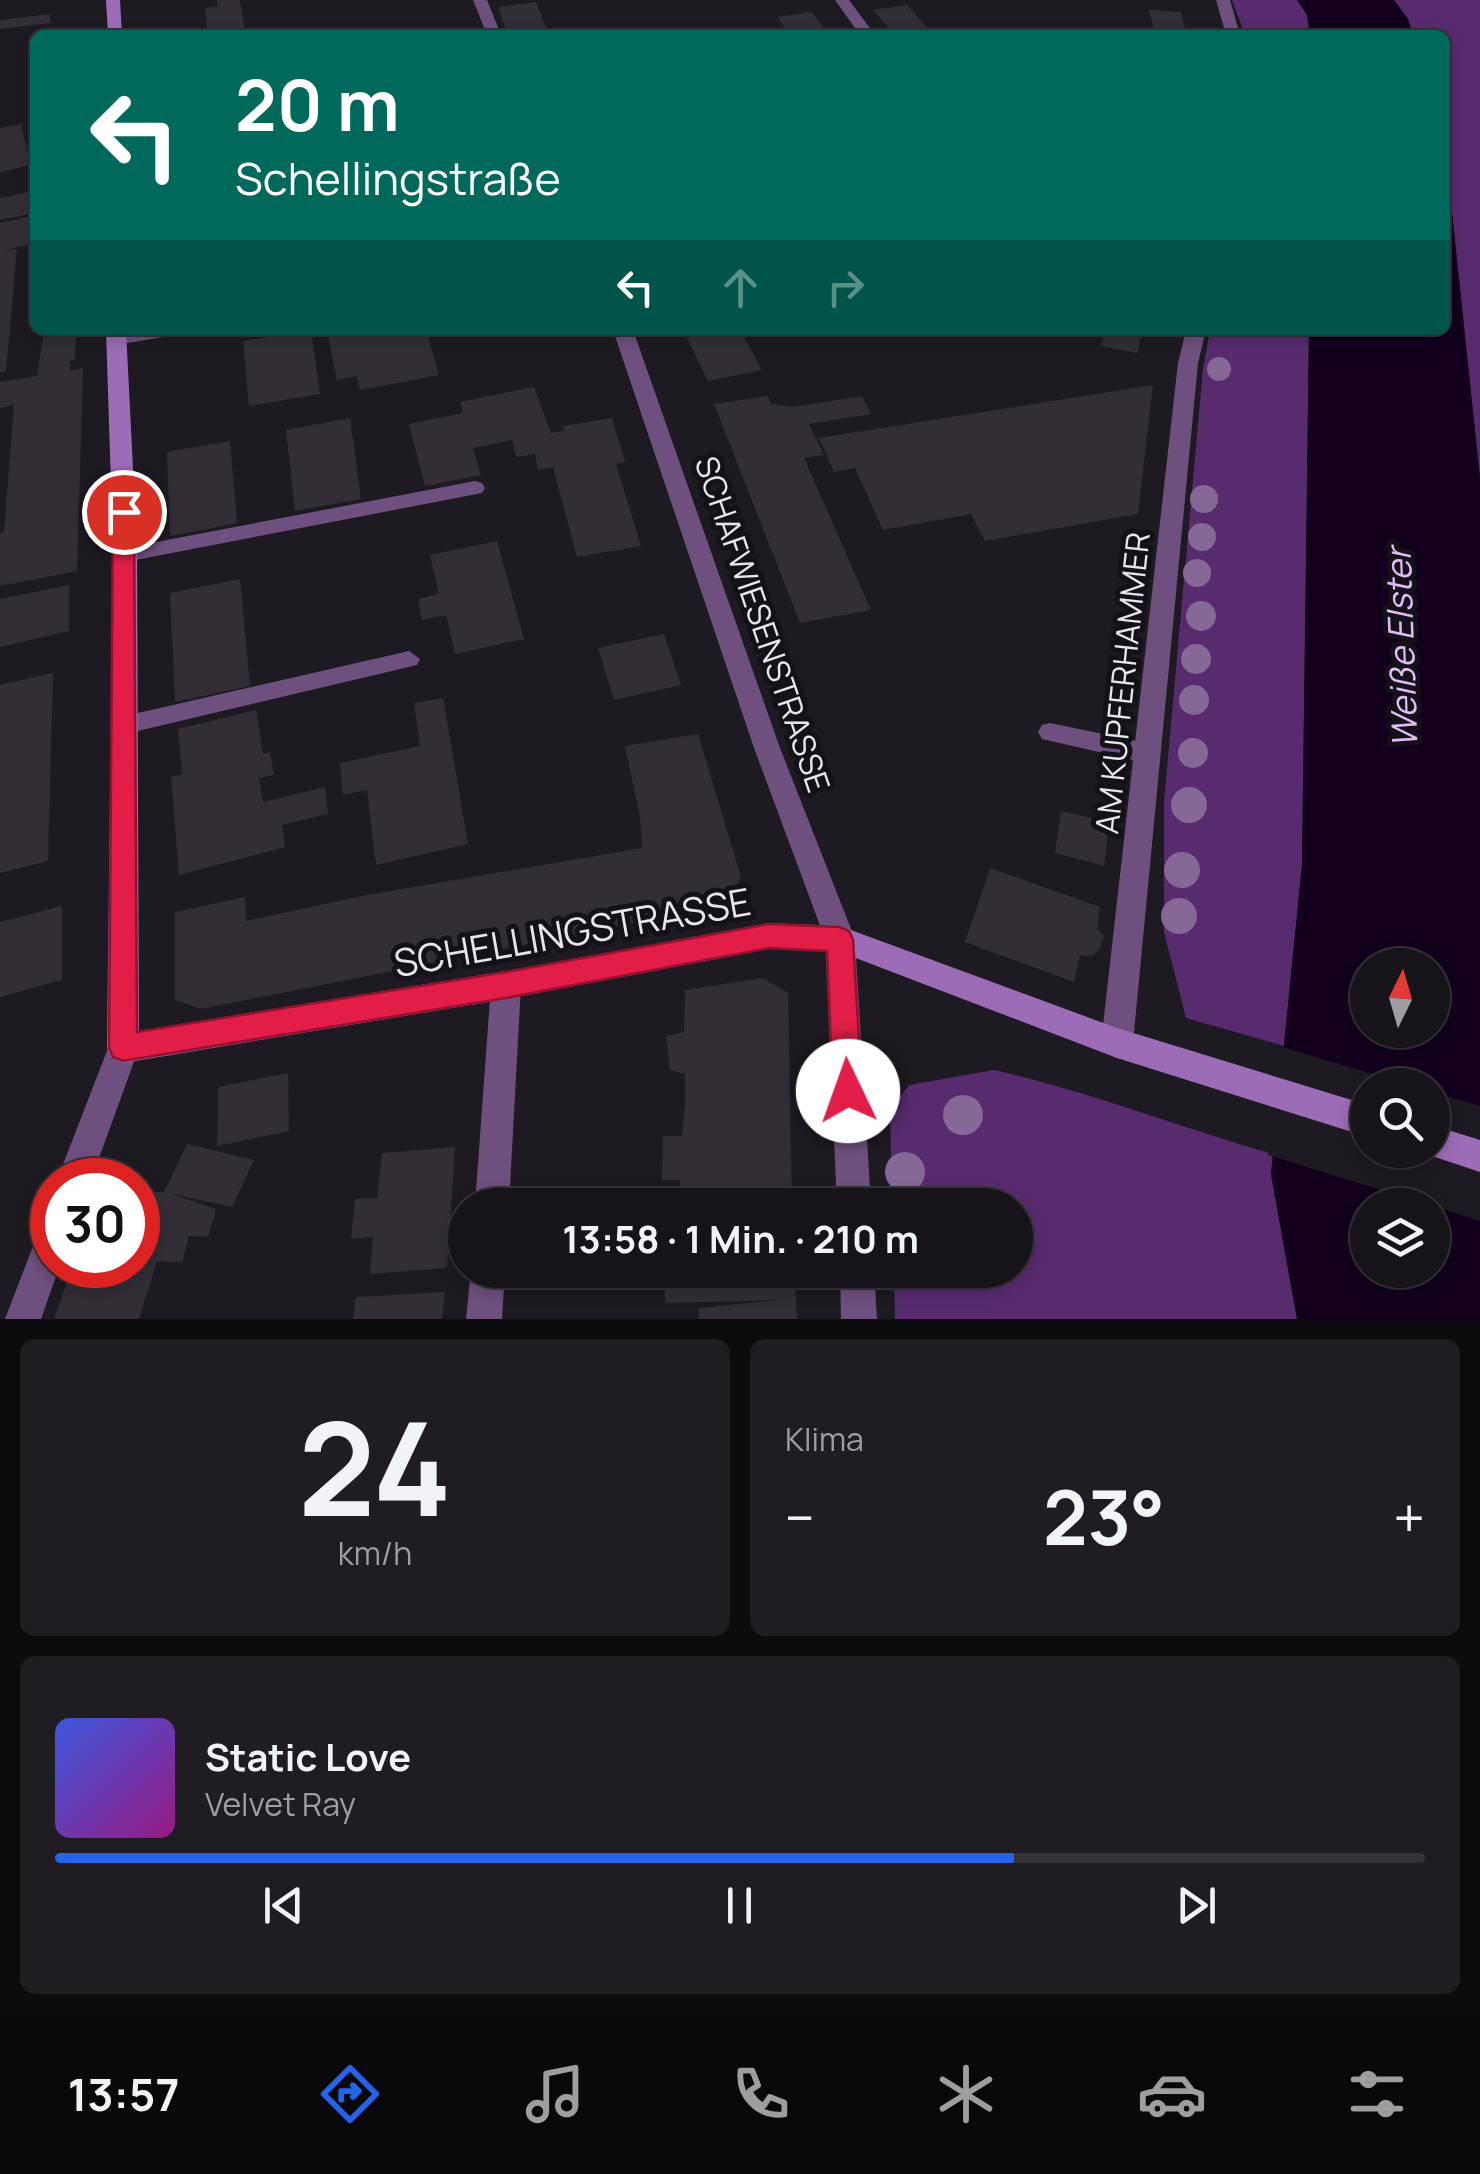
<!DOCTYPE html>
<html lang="de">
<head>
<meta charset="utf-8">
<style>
  body { margin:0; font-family:Manrope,sans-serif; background:#1f1d22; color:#f1f3f6; height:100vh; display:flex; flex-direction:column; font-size:38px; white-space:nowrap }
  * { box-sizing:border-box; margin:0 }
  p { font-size:32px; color:#9e9ea2 }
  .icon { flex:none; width:55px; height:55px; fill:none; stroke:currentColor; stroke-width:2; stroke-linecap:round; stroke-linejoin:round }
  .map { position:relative; height:1319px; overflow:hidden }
  .details { display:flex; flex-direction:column; gap:20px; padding:20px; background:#0c0b0e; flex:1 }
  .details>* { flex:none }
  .hud { position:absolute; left:30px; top:30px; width:1420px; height:305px; border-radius:15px; box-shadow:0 5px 15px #0003,0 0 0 2px #353338; background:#00695c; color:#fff; overflow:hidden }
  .needle { width:65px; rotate:5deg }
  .tools { position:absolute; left:1350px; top:948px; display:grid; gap:20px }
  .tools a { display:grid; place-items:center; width:100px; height:100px; border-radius:50%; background:#161419; box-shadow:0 5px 15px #0003,0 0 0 2px #353338; font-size:50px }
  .speed { position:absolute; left:30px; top:1158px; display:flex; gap:20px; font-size:50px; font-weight:700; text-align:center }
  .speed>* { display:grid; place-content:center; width:130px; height:130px; border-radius:50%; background:#161419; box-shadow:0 5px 15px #0003,0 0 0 2px #353338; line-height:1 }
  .speed .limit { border:15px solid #d22; background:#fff; color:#111 }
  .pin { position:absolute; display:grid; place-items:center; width:85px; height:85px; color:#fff; margin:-42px; border:5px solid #fff; border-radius:50%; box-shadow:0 2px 10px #0007 }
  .me { position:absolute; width:110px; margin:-55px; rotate:357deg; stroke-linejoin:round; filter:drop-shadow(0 0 8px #0008) }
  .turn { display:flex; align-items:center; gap:35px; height:210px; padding:0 40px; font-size:45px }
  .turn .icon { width:130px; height:130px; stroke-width:2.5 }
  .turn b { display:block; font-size:70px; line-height:85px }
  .lanes { display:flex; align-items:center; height:95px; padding:0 40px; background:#0003; justify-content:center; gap:50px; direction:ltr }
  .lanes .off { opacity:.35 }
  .big { font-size:75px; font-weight:700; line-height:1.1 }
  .details .card { flex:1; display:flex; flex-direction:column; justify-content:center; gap:15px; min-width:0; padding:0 35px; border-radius:15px; background:#1f1d22 }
  .details .dial { align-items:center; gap:0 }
  .dial b { font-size:130px; line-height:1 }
  .song { display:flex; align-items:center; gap:30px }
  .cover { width:120px; height:120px; border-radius:15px; background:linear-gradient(135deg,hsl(230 70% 55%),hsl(310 70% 35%)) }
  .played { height:10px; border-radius:5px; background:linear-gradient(90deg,#2563eb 70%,#353338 70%) }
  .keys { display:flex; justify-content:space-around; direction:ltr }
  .heat { display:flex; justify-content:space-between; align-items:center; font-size:55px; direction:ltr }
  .details .tiles { flex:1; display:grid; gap:20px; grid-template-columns:1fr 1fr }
  .card:last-child { grid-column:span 2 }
  .trip { position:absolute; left:448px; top:1188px; width:585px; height:100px; border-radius:50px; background:#161419; box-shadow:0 5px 15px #0003,0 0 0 2px #353338; font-weight:700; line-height:100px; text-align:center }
  .menu { display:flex; height:160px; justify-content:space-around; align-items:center; background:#09080a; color:#9e9ea2 }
  .menu .icon { width:70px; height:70px }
  .menu .active { color:#2563eb }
  .menu b { font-size:45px; color:#f1f3f6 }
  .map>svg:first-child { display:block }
</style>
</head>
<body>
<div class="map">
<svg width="1480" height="1319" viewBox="0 0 1480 1319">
  <rect width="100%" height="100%" fill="#1e1a21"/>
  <g fill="#582b6f">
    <path d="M1232,0H1297L1307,15L1310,35H1245Z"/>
    <path d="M1394,0H1480V478L1445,147V35H1413L1408,19Z"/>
    <path d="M1210,330H1309L1302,865L1284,1046L1186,1018L1164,932V802L1203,369Z"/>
    <path d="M994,1070C1089,1091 1179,1127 1273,1154L1271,1174L1297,1319H895L894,1270H1015V1205H892L890,1109L909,1085Z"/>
  </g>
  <g fill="#12001d" fill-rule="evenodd">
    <path d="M1297,0H1394L1408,19L1413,35H1310L1307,15Z"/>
    <path d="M1445,147L1480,478V1319H1297L1271,1174L1302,865L1309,330H1445ZM1368,965H1432V1030H1368ZM1368,1085H1432V1150H1368ZM1368,1205H1432V1270H1368Z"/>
  </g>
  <path fill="#1e1a21" d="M1279,1046L1410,1085H1368V1150H1432L1433,1092L1480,1106V1221L1268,1155Z"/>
  <g fill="#332e36">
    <path d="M217,0H240L245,32L208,35L205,8L218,6Z"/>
    <path d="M536,2L547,30L508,35L498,7Z"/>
    <path d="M907,5L934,35H895L873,10Z"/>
    <path d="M1149,10L1181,12L1187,35H1155Z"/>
    <path d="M812,12L829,35H790L777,17Z"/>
    <path d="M50,14V23L0,29V20Z"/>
    <path d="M21,124L31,165L0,172V128Z"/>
    <path d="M29,192L34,213L0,220V198Z"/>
    <path d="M35,215V243L4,250L17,249L6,371L0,372V223Z"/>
    <path d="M311,330L320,394L249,406L243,341Z"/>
    <path d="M327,330H426L439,375L360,390L357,376L337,380Z"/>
    <path d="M683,330H740L762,370L708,381Z"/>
    <path d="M1105,330H1143L1137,353L1101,346Z"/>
    <path d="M76,333L75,360L70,361V371L83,368L77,571L0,586V533L4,532L14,405L0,408V382L37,376L43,338Z"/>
    <path d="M1153,385L1138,514L985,541L971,514L883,530L855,468L834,472L819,438Z"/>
    <path d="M534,387L551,433L564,431L563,426L612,418L625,462L616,464L641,546L577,557L553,467L538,470L535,454L516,457L512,440L473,448L481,475L425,486L409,424L463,413L460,402Z"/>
    <path d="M768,396L771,404L793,407L862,396L871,414L809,424L824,455L804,458L871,610L800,623L714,404Z"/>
    <path d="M350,418L361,499L295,511L286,430Z"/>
    <path d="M230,441L237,523L170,536L167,452Z"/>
    <path d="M497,541L524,639L455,654L446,615L422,620L418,599L439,594L430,555Z"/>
    <path d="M240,579L250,686L175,702L170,593Z"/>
    <path d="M69,585V631L0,647V599Z"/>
    <path d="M664,634L681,685L614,700L598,648Z"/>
    <path d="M53,673L48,861L0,873V685Z"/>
    <path d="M443,698L468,844L376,865L367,790L343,795L340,763L420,746L414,703Z"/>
    <path d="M256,710L263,754L270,752L274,775L259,778L263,802L325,787L328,814L282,825L285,847L179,875L171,777L182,774L178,729Z"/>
    <path d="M698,734L741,877L729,904L201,1009L175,1000V912L245,897L246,921L367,895L642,848L640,817L625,746Z"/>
    <path d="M1061,811L1109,822L1104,866L1055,853Z"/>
    <path d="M990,868L1100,907L1097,928L1104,936L1100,948L1093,956L1080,955L1074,982L965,942Z"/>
    <path d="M62,906V980L0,997V922Z"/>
    <path d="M763,978L788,993L792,1205H666V1198L679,1197L680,1180H662L663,1136H682L685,1103V1074L670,1070L666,1036L684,1032L685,990Z"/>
    <path d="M288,1073L289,1131L217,1146L218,1087Z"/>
    <path d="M187,1144L254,1160L232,1207L168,1193L216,1209L208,1237L189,1236L182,1262L157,1261L139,1319H54L73,1265H138V1191L164,1192Z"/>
    <path d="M455,1147L447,1268L370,1274L373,1237L351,1239L355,1199L377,1198L382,1153Z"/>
    <path d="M665,1270H794L797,1319H699V1308L779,1300L665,1303Z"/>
    <path d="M445,1292L442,1319H353L356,1297Z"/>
  </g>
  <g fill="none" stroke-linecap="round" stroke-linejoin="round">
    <g fill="#6e507e" fill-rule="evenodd">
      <path d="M475,481L482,483L485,488L482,493L125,562L115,555L125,548Z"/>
      <path d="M409,651L420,659L417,665L125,734L117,732L113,725L117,718L125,716Z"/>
      <path d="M1050,723L1147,743L1155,746L1159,753L1155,760L1147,763L1042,739L1038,732L1042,725Z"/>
    </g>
    <g fill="#6e507e" fill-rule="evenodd">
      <path d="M473,0H487L501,35H487Z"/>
      <path d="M835,0H849L875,35H860Z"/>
      <path d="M1216,0H1230L1240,35H1226Z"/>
      <path d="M134,330H179L169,336L116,345L106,339L109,335Z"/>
      <path d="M613,330H633L780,748L855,939L871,1205H837L825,939L754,748Z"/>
      <path d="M1186,330H1206L1198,363L1133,1043L1128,1053L1117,1058L1106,1053L1101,1043L1178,363Z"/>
      <path d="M506,971L517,975L521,985L509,1205H475L491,985L495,975Z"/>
      <path d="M123,1033L134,1038L139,1048L91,1180H57L112,1038Z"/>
      <path d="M52,1223V1265H60L41,1319H5L40,1228Z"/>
      <path d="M471,1270H505L502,1319H466Z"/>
      <path d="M840,1270H874L877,1319H841Z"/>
    </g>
    <g fill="#9d6cb7" fill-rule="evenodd">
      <path d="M106,0H120L122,35H108Z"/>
      <path d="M106,330H126L137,547L139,1031L506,971L769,923L840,926L1117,1028L1368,1105V1137L1117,1058L840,952L769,949L506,999L123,1063L112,1058L107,1048L113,547Z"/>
      <path d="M1432,1125L1480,1140V1172L1420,1152L1432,1150Z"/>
    </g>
  </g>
  <g fill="#856896">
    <circle cx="1219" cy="369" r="12"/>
    <circle cx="1204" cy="499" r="14"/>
    <circle cx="1202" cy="537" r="14"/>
    <circle cx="1197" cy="573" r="14"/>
    <circle cx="1201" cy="616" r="15"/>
    <circle cx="1196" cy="659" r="15"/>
    <circle cx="1194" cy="700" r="15"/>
    <circle cx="1193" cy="753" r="15"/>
    <circle cx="1189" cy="805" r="18"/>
    <circle cx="1182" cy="870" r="18"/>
    <circle cx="1179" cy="916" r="18"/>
    <circle cx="963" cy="1115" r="20"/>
    <circle cx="905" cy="1172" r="20"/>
  </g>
  <path fill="#e11d48" stroke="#92132f" stroke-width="2.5" d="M124,505L134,512L137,1032L506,972L769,924L840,927L849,931L853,939L862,1091L858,1101L848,1105L837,1101L833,1091L827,951L769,948L506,998L123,1061L113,1057L109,1048L113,512Z"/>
  <g text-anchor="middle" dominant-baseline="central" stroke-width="10" stroke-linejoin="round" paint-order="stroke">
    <g font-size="32" fill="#e8e5eb" stroke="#151118">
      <text transform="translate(763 624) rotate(71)">SCHAFWIESENSTRASSE</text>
      <text transform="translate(1122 683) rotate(-84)">AM KUPFERHAMMER</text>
    </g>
    <g font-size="35" font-style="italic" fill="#e1bcf7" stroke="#151118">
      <text transform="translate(1401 648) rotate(-92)">Weiße Elster</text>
    </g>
    <g font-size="38" fill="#e8e5eb" stroke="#151118">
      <text transform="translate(572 931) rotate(-10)">SCHELLINGSTRASSE</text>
    </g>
  </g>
</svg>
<div class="tools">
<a><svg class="needle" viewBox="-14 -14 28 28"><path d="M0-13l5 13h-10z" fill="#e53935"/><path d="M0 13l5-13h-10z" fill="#9e9ea2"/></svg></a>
<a><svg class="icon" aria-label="search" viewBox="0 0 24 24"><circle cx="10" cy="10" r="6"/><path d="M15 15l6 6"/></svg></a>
<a><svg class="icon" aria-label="layers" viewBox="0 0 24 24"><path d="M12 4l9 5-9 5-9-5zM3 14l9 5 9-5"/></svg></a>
</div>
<div class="speed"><div class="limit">30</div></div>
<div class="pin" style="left:124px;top:512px;background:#d93025"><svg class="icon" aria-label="arrive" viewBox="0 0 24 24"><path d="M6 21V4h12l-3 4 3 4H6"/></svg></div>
<svg class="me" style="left:848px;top:1091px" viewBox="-20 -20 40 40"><circle r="19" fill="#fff"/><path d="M0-13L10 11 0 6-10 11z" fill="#e11d48"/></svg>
<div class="trip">13:58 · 1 Min. · 210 m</div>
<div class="hud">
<div class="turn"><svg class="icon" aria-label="left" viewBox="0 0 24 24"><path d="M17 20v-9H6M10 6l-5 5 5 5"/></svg><div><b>20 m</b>Schellingstraße</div></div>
<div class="lanes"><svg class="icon" aria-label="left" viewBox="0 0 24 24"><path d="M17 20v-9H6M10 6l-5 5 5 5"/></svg><svg class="icon off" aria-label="ahead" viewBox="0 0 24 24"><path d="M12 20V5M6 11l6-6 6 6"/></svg><svg class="icon off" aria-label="right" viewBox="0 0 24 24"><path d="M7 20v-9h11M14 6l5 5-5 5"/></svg></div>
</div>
</div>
<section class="details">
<div class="tiles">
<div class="card dial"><b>24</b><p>km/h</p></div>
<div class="card"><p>Klima</p>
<div class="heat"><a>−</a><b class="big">23°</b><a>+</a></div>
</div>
<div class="card">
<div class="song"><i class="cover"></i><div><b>Static Love</b><p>Velvet Ray</p></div></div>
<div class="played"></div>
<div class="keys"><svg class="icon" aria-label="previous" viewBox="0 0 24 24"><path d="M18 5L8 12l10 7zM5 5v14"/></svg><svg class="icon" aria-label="pause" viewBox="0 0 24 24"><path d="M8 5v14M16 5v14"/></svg><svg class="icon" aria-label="next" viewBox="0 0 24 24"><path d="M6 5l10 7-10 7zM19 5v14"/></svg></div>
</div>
</div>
</section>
<nav class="menu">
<b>13:57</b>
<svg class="icon active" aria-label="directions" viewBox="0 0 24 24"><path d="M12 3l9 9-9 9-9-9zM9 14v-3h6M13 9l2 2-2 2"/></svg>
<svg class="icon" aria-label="music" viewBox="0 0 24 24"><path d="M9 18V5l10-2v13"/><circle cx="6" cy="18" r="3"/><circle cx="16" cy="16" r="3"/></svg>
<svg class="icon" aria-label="phone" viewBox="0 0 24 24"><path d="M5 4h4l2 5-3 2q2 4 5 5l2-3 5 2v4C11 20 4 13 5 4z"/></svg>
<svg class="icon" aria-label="climate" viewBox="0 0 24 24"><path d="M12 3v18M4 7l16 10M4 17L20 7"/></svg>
<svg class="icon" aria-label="car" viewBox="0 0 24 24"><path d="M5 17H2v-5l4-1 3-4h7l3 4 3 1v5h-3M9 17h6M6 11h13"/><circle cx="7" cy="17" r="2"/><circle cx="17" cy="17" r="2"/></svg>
<svg class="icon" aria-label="filters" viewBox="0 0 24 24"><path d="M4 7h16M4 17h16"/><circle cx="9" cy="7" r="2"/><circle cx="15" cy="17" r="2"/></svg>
</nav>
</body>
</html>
